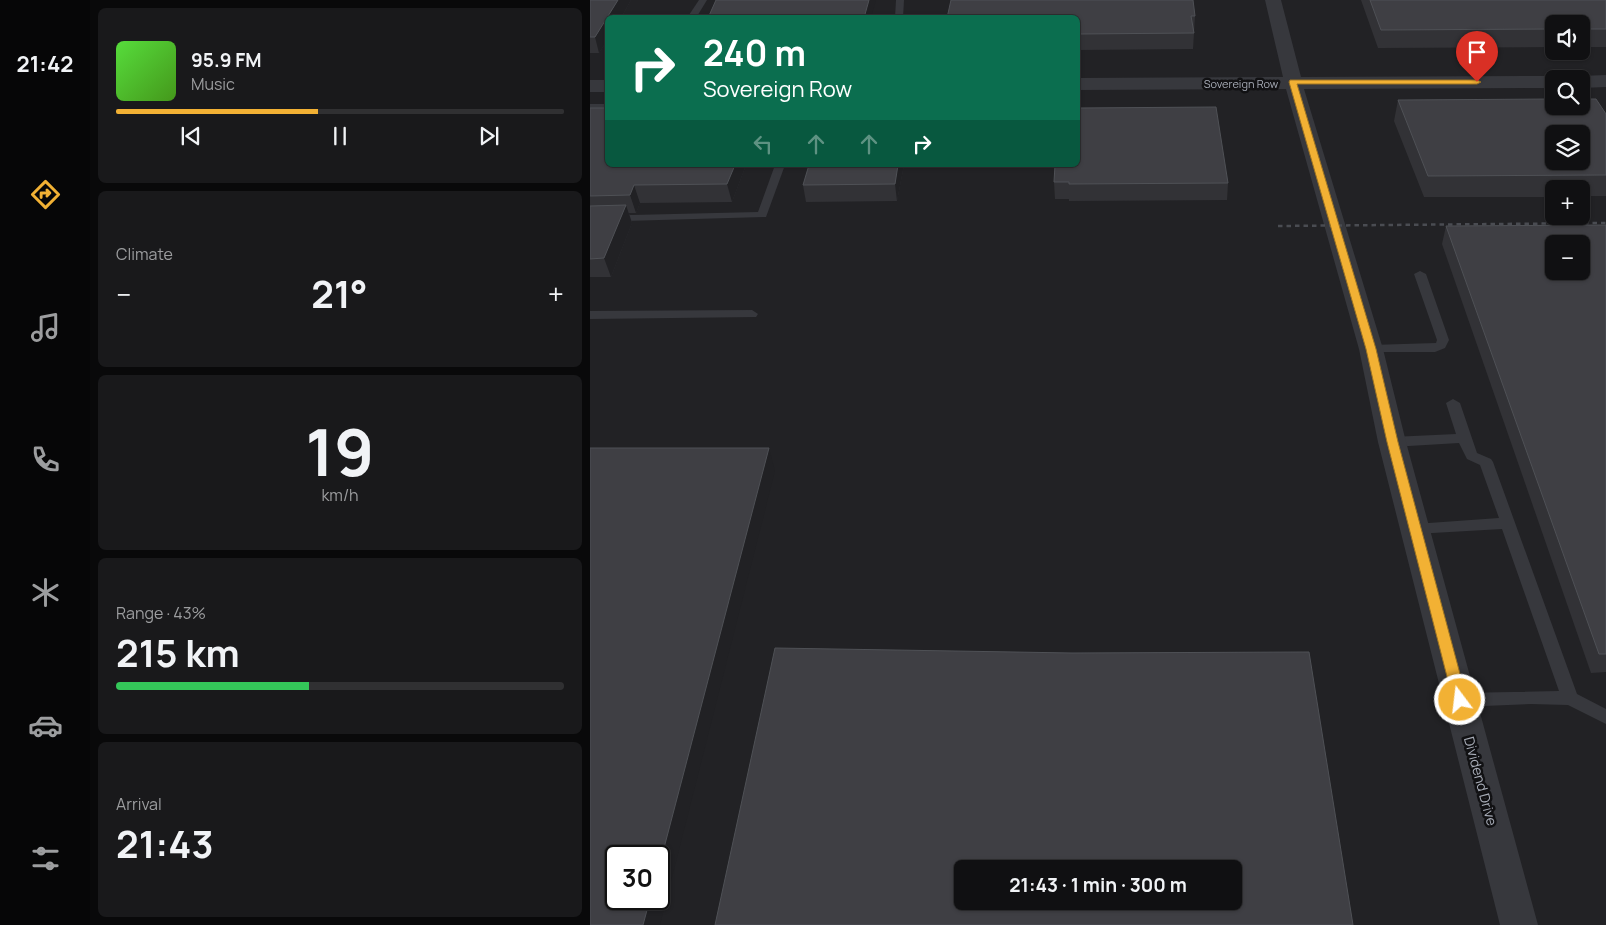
<!DOCTYPE html>
<html lang="en">
<head>
<meta charset="utf-8">
<style>
  body { margin:0; font-family:Manrope,sans-serif; background:#19191b; color:#f1f3f6; height:100vh; display:flex; flex-direction:column; font-size:19px; white-space:nowrap }
  * { box-sizing:border-box; margin:0 }
  p { font-size:16px; color:#9c9d9f }
  .icon { flex:none; width:28px; height:28px; fill:none; stroke:currentColor; stroke-width:2; stroke-linecap:round; stroke-linejoin:round }
  .map { position:relative; flex:1; overflow:hidden }
  .details { display:flex; flex-direction:column; gap:8px; padding:8px; background:#09090a; width:500px }
  .details>* { flex:none }
  .hud { position:absolute; left:15px; top:15px; width:475px; height:152px; border-radius:8px; box-shadow:0 1px 4px #0004,0 0 0 1px #303032; background:#0b6e4f; color:#fff; overflow:hidden }
  .buttons { position:absolute; left:955px; top:15px; display:grid; gap:10px }
  .buttons a { display:grid; place-items:center; width:45px; height:45px; border-radius:8px; background:#101012; box-shadow:0 1px 4px #0004,0 0 0 1px #303032; font-size:25px }
  .speed { position:absolute; left:15px; top:845px; display:flex; gap:10px; font-size:25px; font-weight:700; text-align:center }
  .speed>* { display:grid; place-content:center; width:65px; height:65px; border-radius:50%; background:#101012; box-shadow:0 1px 4px #0004,0 0 0 1px #303032; line-height:1 }
  .speed .limit { border:2px solid #111; border-radius:8px; background:#fff; color:#111 }
  .pin { position:absolute; display:grid; place-items:center; width:42px; height:42px; color:#fff; margin:-51px -21px; border-radius:50% 50% 50% 0; rotate:-45deg; box-shadow:0 0 5px #0007 }
  .pin .icon { rotate:45deg }
  .me { position:absolute; width:55px; margin:-28px; rotate:345deg; stroke-linejoin:round; filter:drop-shadow(0 0 4px #0008) }
  .turn { display:flex; align-items:center; gap:18px; height:105px; padding:0 15px; font-size:22px }
  .turn .icon { width:65px; height:65px; stroke-width:2.5 }
  .turn b { display:block; font-size:35px; line-height:42px }
  .lanes { display:flex; align-items:center; height:48px; padding:0 15px; background:#0003; justify-content:center; gap:25px; direction:ltr }
  .lanes .off { opacity:.35 }
  .big { font-size:38px; font-weight:700; line-height:1.1 }
  .details .widget { flex:1; display:flex; flex-direction:column; justify-content:center; gap:8px; min-width:0; padding:0 18px; border-radius:8px; background:#19191b }
  .details .dial { align-items:center; gap:0 }
  .dial b { font-size:65px; line-height:1 }
  .song { display:flex; align-items:center; gap:15px }
  .cover { width:60px; height:60px; border-radius:8px; background:linear-gradient(135deg,hsl(110 70% 55%),hsl(100 70% 35%)) }
  .played { height:5px; border-radius:2px; background:linear-gradient(90deg,#f2b134 45%,#303032 45%) }
  .keys { display:flex; justify-content:space-around; direction:ltr }
  .heat { display:flex; justify-content:space-between; align-items:center; font-size:28px; direction:ltr }
  .charge { height:8px; border-radius:4px; background:linear-gradient(90deg,#34c759 43%,#303032 0) }
  .trip { position:absolute; left:364px; top:860px; width:288px; height:50px; border-radius:8px; background:#101012; box-shadow:0 1px 4px #0004,0 0 0 1px #303032; font-weight:700; line-height:50px; text-align:center }
  main { display:flex; flex:1; min-height:0 }
  .dock { display:flex; flex-direction:column; width:90px; justify-content:space-around; align-items:center; background:#060607; color:#9c9d9f }
  .dock .icon { width:35px; height:35px }
  .dock .selected { color:#f2b134 }
  .dock b { font-size:22px; color:#f1f3f6 }
  .map>svg:first-child { display:block }
</style>
</head>
<body>
<main>
<nav class="dock">
<b>21:42</b>
<svg class="icon selected" aria-label="directions" viewBox="0 0 24 24"><path d="M12 3l9 9-9 9-9-9zM9 14v-3h6M13 9l2 2-2 2"/></svg>
<svg class="icon" aria-label="music" viewBox="0 0 24 24"><path d="M9 18V5l10-2v13"/><circle cx="6" cy="18" r="3"/><circle cx="16" cy="16" r="3"/></svg>
<svg class="icon" aria-label="phone" viewBox="0 0 24 24"><path d="M5 4h4l2 5-3 2q2 4 5 5l2-3 5 2v4C11 20 4 13 5 4z"/></svg>
<svg class="icon" aria-label="climate" viewBox="0 0 24 24"><path d="M12 3v18M4 7l16 10M4 17L20 7"/></svg>
<svg class="icon" aria-label="car" viewBox="0 0 24 24"><path d="M5 17H2v-5l4-1 3-4h7l3 4 3 1v5h-3M9 17h6M6 11h13"/><circle cx="7" cy="17" r="2"/><circle cx="17" cy="17" r="2"/></svg>
<svg class="icon" aria-label="filters" viewBox="0 0 24 24"><path d="M4 7h16M4 17h16"/><circle cx="9" cy="7" r="2"/><circle cx="15" cy="17" r="2"/></svg>
</nav>
<section class="details">
<div class="widget">
<div class="song"><i class="cover"></i><div><b>95.9 FM</b><p>Music</p></div></div>
<div class="played"></div>
<div class="keys"><svg class="icon" aria-label="previous" viewBox="0 0 24 24"><path d="M18 5L8 12l10 7zM5 5v14"/></svg><svg class="icon" aria-label="pause" viewBox="0 0 24 24"><path d="M8 5v14M16 5v14"/></svg><svg class="icon" aria-label="next" viewBox="0 0 24 24"><path d="M6 5l10 7-10 7zM19 5v14"/></svg></div>
</div>
<div class="widget"><p>Climate</p>
<div class="heat"><a>−</a><b class="big">21°</b><a>+</a></div>
</div>
<div class="widget dial"><b>19</b><p>km/h</p></div>
<div class="widget"><p>Range · 43%</p><b class="big">215 km</b><div class="charge"></div></div>
<div class="widget"><p>Arrival</p><b class="big">21:43</b></div>
</section>
<div class="map">
<svg width="1016" height="925" viewBox="0 0 1016 925">
  <rect width="100%" height="100%" fill="#161618"/>
  <path fill="#222225" fill-rule="evenodd" d="M0,0H1016V925H0ZM18,18H488V165H18ZM964,24H991V51H964ZM964,79H991V106H964ZM964,134H991V161H964ZM964,189H991V216H964ZM964,244H991V271H964ZM26,856H69V899H26ZM372,869H642V901H372Z"/>
  <g fill="none" stroke-linecap="round" stroke-linejoin="round">
    <g fill="#37383d" fill-rule="evenodd">
      <path d="M109,0H117L106,18H97Z"/>
      <path d="M306,0H314L313,18H305Z"/>
      <rect x="0" y="104" width="18" height="6"/>
      <path d="M185,165H195L176,217L0,222V216L168,212Z"/>
      <path d="M830,271L836,274L859,340L855,348L845,352H777L775,349L781,345L846,343L847,340L824,274Z"/>
      <path d="M162,310L168,314L166,317L0,319V311Z"/>
      <path d="M863,399L870,403L887,453L901,459L903,462L987,694L1016,709V724L978,705L941,704L870,707L864,705L862,700L864,695L870,693L969,691L912,529L825,534L820,533L818,529L820,525L825,524L909,518L890,465L877,459L869,443L802,447L797,445L795,442L797,439L802,437L866,434L856,403Z"/>
    </g>
    <g fill="#37383d" fill-rule="evenodd">
      <path d="M675,0H691L711,77L964,76L971,79H964V88L714,89L793,349L816,442L948,925H910L788,442L769,349L696,89L488,90V78L693,77Z"/>
      <path d="M1016,75V87L991,88V79H984L991,76Z"/>
      <rect x="0" y="80" width="18" height="12"/>
    </g>
    <path stroke="#4a4c52" stroke-width="2.5" stroke-dasharray="4.5 4" stroke-linecap="butt" d="M688,226L1016,223"/>
  </g>
  <g fill="#323236">
    <path d="M0,0H41L31,18H18V39L9,53H0Z"/>
    <path d="M771,0H1016V47H991V24H964V47L788,48Z"/>
    <path d="M605,16L603,49L488,50V18Z"/>
    <path d="M808,100L1016,114V196H991V189H964V197H834L804,121Z"/>
    <path d="M0,108L18,165H156L142,202L50,203L46,213H39L42,223L21,277H0Z"/>
    <path d="M314,165L307,201L216,202L213,185Z"/>
    <path d="M464,182L638,183L637,200L479,201V199H465Z"/>
    <path d="M1016,225V672L1001,673L852,244L856,226Z"/>
  </g>
  <g fill="#212124">
    <path d="M28,0H41L31,18H18V39L9,53L5,37Z"/>
    <path d="M279,0H286L281,18H274Z"/>
    <path d="M145,165H156L142,202L137,184Z"/>
    <path d="M308,165H314L307,201L305,184Z"/>
    <path d="M44,185L50,203L46,213L40,195Z"/>
    <path d="M36,205L42,223L21,277L14,258Z"/>
    <path d="M179,448L185,471L70,925H53L60,899H69V867Z"/>
  </g>
  <g fill="#3f3f44" stroke="#4f5156" fill-rule="evenodd">
    <path d="M0,0H28L5,37H0Z"/>
    <path d="M126,0H279L274,18H118Z"/>
    <path d="M361,0H603L605,16H601L604,33L488,34V18H357Z"/>
    <path d="M780,0H1016V29H991V24H964V29L791,30Z"/>
    <path d="M964,99V106H991V99H1006L1016,114V175L838,176L808,100ZM964,134H991V161H964Z"/>
    <path d="M626,107L638,183L479,184V182H464L465,165H488V108Z"/>
    <path d="M0,108H18V165H145L137,184L44,185L40,195L0,196Z"/>
    <path d="M219,165H308L305,184L213,185Z"/>
    <path d="M36,205L14,258L0,259V206Z"/>
    <path d="M1016,225V654H1009L856,226ZM964,244H991V271H964Z"/>
    <path d="M0,448H179L69,867V856H26V899H60L53,925H0Z"/>
    <path d="M185,648L482,653L719,652L763,925H125ZM372,869H642V901H372Z"/>
  </g>
  <path fill="#f2b134" stroke="#9d7322" d="M700,80H887L891,82L887,84H707L786,349L808,442L877,700L875,704L870,706L865,704L863,700L797,442L776,349L699,82Z"/>
  <g text-anchor="middle" dominant-baseline="central" stroke-width="5" stroke-linejoin="round" paint-order="stroke">
    <g font-size="11" fill="#a8adb8" stroke="#111113">
      <text x="651" y="83">Sovereign Row</text>
    </g>
    <g font-size="14" fill="#a8adb8" stroke="#111113">
      <text transform="translate(891 781) rotate(75)">Dividend Drive</text>
    </g>
  </g>
</svg>
<div class="buttons">
<a><svg class="icon" aria-label="sound" viewBox="0 0 24 24"><path d="M4 9h4l5-4v14l-5-4H4zM17 9q2 3 0 6"/></svg></a>
<a><svg class="icon" aria-label="search" viewBox="0 0 24 24"><circle cx="10" cy="10" r="6"/><path d="M15 15l6 6"/></svg></a>
<a><svg class="icon" aria-label="layers" viewBox="0 0 24 24"><path d="M12 4l9 5-9 5-9-5zM3 14l9 5 9-5"/></svg></a>
<a>+</a>
<a>−</a>
</div>
<div class="speed"><div class="limit">30</div></div>
<div class="pin" style="left:887px;top:82px;background:#d93025"><svg class="icon" aria-label="arrive" viewBox="0 0 24 24"><path d="M6 21V4h12l-3 4 3 4H6"/></svg></div>
<svg class="me" style="left:870px;top:700px" viewBox="-20 -20 40 40"><circle r="17" fill="#f2b134" stroke="#fff" stroke-width="3"/><path d="M0-11L8 9 0 5-8 9z" fill="#fff"/></svg>
<div class="trip">21:43 · 1 min · 300 m</div>
<div class="hud">
<div class="turn"><svg class="icon" aria-label="right" viewBox="0 0 24 24"><path d="M7 20v-9h11M14 6l5 5-5 5"/></svg><div><b>240 m</b>Sovereign Row</div></div>
<div class="lanes"><svg class="icon off" aria-label="left" viewBox="0 0 24 24"><path d="M17 20v-9H6M10 6l-5 5 5 5"/></svg><svg class="icon off" aria-label="ahead" viewBox="0 0 24 24"><path d="M12 20V5M6 11l6-6 6 6"/></svg><svg class="icon off" aria-label="ahead" viewBox="0 0 24 24"><path d="M12 20V5M6 11l6-6 6 6"/></svg><svg class="icon" aria-label="right" viewBox="0 0 24 24"><path d="M7 20v-9h11M14 6l5 5-5 5"/></svg></div>
</div>
</div>
</main>
</body>
</html>
